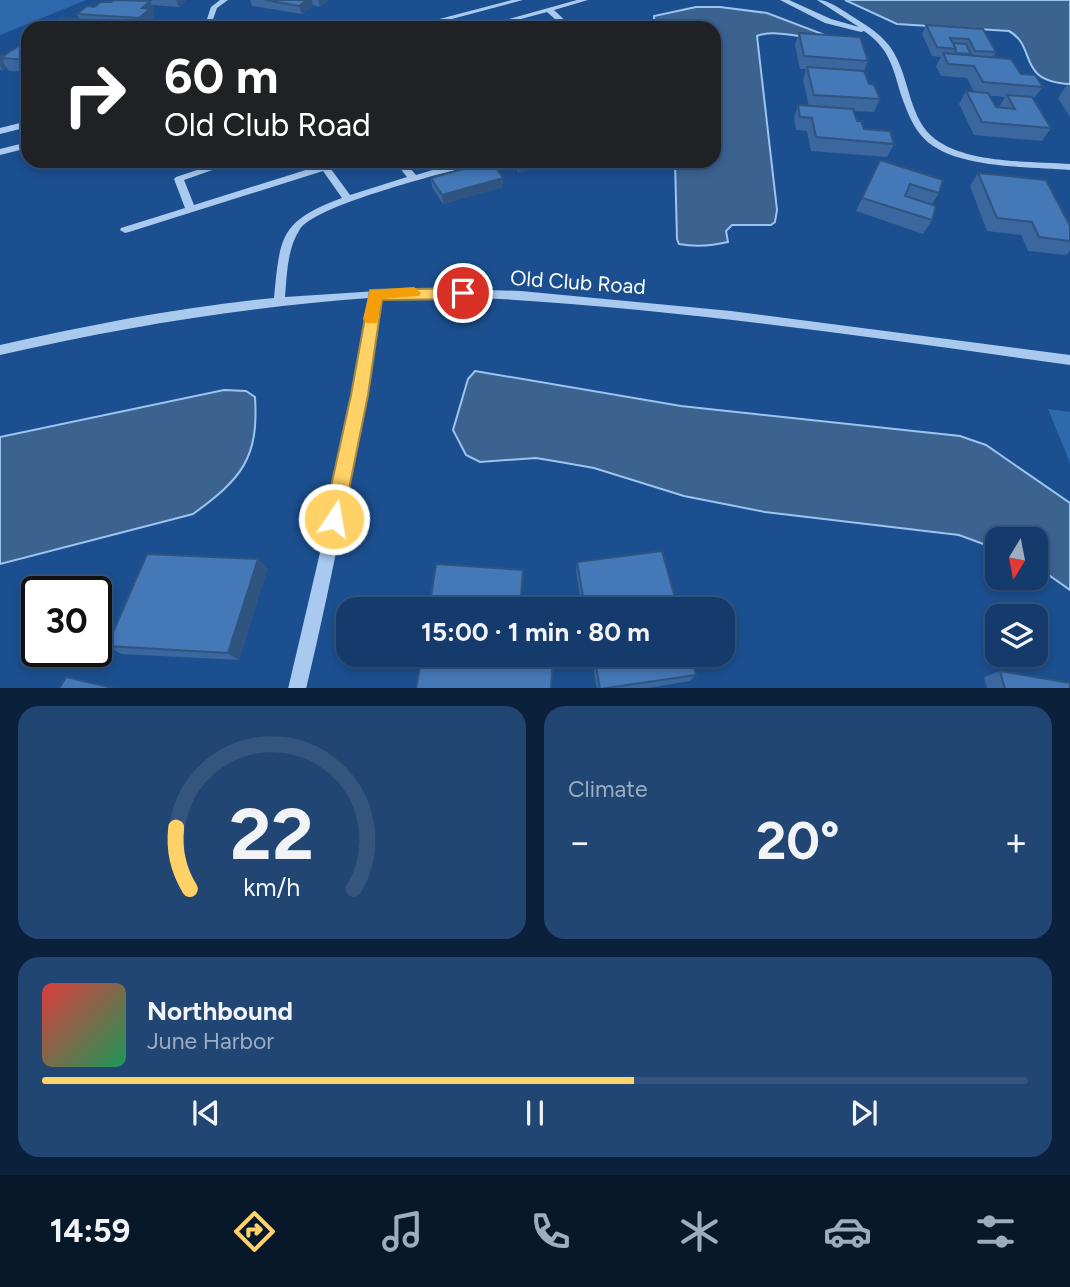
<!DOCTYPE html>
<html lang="en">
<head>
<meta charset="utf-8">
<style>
  body { margin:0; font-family:Figtree,sans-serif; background:#214673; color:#f1f3f6; height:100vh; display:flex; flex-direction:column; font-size:26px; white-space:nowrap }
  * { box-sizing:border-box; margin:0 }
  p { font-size:23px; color:#9dadc1 }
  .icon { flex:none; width:38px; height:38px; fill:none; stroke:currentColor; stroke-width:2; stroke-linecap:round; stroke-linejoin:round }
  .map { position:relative; height:688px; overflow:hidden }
  .side { display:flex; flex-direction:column; gap:18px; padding:18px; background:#0b203b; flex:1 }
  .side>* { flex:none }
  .guide { position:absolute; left:21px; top:21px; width:700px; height:147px; border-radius:21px; box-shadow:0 4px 10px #0003,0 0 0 2px #33557e; background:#202124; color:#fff; overflow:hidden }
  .needle { width:46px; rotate:190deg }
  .controls { position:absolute; left:985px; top:527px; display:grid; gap:14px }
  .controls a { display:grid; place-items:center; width:63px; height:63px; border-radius:14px; background:#143b6b; box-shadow:0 4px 10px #0003,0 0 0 2px #33557e; font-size:35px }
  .speed { position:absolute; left:21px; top:576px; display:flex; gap:14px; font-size:35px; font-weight:700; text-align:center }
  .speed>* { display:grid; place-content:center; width:91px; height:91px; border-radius:50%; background:#143b6b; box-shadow:0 4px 10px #0003,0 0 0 2px #33557e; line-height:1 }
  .speed .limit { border:4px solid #111; border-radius:10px; background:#fff; color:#111 }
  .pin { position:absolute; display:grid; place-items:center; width:60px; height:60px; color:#fff; margin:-30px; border:4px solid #fff; border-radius:50%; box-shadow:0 2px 7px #0007 }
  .me { position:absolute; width:77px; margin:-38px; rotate:12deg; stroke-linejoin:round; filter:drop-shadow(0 0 5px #0008) }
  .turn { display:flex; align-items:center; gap:24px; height:147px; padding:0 28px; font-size:32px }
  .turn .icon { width:91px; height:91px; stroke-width:2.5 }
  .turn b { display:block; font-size:49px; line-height:60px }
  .big { font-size:52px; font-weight:700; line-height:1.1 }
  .side .card { flex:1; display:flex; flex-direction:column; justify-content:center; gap:10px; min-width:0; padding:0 24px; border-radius:21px; background:#214673 }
  .side .dial { align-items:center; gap:0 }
  .dial svg { height:182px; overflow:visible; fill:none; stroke:#33557e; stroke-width:7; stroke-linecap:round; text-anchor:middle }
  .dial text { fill:#f1f3f6; stroke:none }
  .song { display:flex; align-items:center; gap:21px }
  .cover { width:84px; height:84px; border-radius:10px; background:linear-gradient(135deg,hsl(0 70% 55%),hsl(150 70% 35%)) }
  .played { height:7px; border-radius:4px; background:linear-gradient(90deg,#ffd166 60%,#33557e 60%) }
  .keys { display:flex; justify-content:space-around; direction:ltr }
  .heat { display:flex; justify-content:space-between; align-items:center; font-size:38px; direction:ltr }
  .side .tiles { flex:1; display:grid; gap:18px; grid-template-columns:1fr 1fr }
  .card:last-child { grid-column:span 2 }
  .trip { position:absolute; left:336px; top:597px; width:399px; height:70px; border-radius:21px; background:#143b6b; box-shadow:0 4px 10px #0003,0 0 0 2px #33557e; font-weight:700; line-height:70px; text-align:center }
  .dock { display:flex; height:112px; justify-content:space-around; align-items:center; background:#08182b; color:#9dadc1 }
  .dock .icon { width:49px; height:49px }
  .dock .selected { color:#ffd166 }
  .dock b { font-size:32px; color:#f1f3f6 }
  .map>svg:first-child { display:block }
</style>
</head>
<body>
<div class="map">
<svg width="1070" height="689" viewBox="0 0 1070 689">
  <rect width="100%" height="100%" fill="#1b4f8f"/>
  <g fill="#2e69ad">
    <path d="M0,0H86L0,35Z"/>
    <path d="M1048,409L1070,412V463Z"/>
  </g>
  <g fill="#3c6290" stroke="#9cc4f0" stroke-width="2">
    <path d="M845,0H1070V84C1015,81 1038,47 1009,31L897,24Z"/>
    <path d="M696,7H720L767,13L825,35C803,41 777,28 757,36L777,210L775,222L771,225H732L726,231L728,242C711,246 696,247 679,244L677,239L675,161H714V28H670L654,19V16Z"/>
    <path d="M475,371L681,406L960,436L986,445L1070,503V590L1036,566V539H998L997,549L959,535L765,512L684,496L594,468L560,462L536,458L480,462L466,455L453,430L468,379Z"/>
    <path d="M224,390L246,391L255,397C259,459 241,479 193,514L0,564V437Z"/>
  </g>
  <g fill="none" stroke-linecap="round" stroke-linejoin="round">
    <g fill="#a9c9ee" fill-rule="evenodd">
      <path d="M220,0H228L217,8L211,25H205L211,7Z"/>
      <path d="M512,0H523L418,28H405Z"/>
      <path d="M577,0H588L554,10L573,28H565L547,12L488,28H476Z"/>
      <path d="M780,0H789L831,19L859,27L817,0C829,0 839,8 850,15C866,25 884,35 894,53C910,80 909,119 935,139C968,164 1030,161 1070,164V170C1028,166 948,170 920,134C911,123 906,108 901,95C893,67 889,48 864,31L861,32L825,23Z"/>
      <path d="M28,121V127L0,134V128Z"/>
      <path d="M28,142V148L0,155V149Z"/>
      <path d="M224,161H238L184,180L194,205L325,164L328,165L350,195L407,177L394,161H404L416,175L463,161H478C466,169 447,172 432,176C405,184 315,208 300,229C287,249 287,274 285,297L424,288L521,291L731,311L1070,355V365C927,345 783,324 639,310C553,302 467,294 380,298C361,429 337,559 306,689H288L334,493L369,298C244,307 122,327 0,355V345C90,325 181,307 274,298C280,236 280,221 342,198L323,171L129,232L125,233L120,230L121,228L185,208L174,179L176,177Z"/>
    </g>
  </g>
  <g fill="#3a679d" fill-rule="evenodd">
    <path d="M114,0H186L179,7L152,5L154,10L152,11L154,17L143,27L125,26L79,19L77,14L94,7L111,2Z"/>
    <path d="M250,0H328L320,7L313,5L302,14L252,6Z"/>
    <path d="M926,25L983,29L996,52L993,57L1043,87L1033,99L1051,128L1042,141L974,135L959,104L966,91L974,92L967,78L941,76L936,66L941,57L932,56L922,34ZM990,96H997L1005,97L999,107H996Z"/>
    <path d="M799,33L868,61L864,71L869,84L880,99L874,112L854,111L857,121L864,129L894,144L887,157L811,151L807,131L796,130L794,118L798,105L809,106L803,80L806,69H800L795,45Z"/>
    <path d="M28,40V72L9,71L6,67L2,70H0V55L4,56Z"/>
    <path d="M1067,85H1070V117L1058,98Z"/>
    <path d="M880,160L939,193L932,204V220L923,234L856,211Z"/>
    <path d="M510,161H543V165L519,173Z"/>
    <path d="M978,173L1070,226V251L1066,255L1028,251L1021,235L987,231L970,186Z"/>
    <path d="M431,178H503V187L443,204L432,187Z"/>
    <path d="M258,559L267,569L239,660L121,654L107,646Z"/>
    <path d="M577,562L678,609H582L576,571Z"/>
    <path d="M591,654H690L696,675L690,681L642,689H597Z"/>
    <path d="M1000,671L1070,689H987L984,677Z"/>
  </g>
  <g fill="#305480">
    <path d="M176,0H186L179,7Z"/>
    <path d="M307,0H312L313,5L302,14L299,6Z"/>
    <path d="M318,0H328L320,7Z"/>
    <path d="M150,1L154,10L152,11L154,17L143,27L139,18L142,8Z"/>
    <path d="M123,22L126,28H116Z"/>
    <path d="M3,63L6,67L2,70L0,65Z"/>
    <path d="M543,161V165L519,173V168Z"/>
    <path d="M503,178V187L443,204L442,195Z"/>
    <path d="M258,559L267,569L239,660L228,653Z"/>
    <path d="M523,570L521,609H520Z"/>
  </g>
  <g fill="#4478b7" stroke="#305480" stroke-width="2">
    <path d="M114,0L150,1L142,8L150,9L139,18L77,14L87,6L94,7L101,2H111Z"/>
    <path d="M265,0H307L299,6Z"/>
    <path d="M60,18L123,22L116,28H47Z"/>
    <path d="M926,25L983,29L996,52L975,51L969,39L950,38L956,49L937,47Z"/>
    <path d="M799,33L860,37L868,61L804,56Z"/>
    <path d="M28,40V60L0,58Z"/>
    <path d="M953,43L966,44L971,54L955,53L956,49Z"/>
    <path d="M943,53L1011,59L1021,74L1035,75L1043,87L983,82L974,66L948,64Z"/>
    <path d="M0,55L4,56L0,58L3,63L0,65Z"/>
    <path d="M807,67L864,71L869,84L874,85L880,99L814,95Z"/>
    <path d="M966,91L988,93L996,107L1015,109L1007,95L1032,97L1051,128L982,122Z"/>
    <path d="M798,105L853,109L857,121H861L864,129L890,131L894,144L816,137L812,118L800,117Z"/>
    <path d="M880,160L943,180L939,193L910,184L905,196L936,206L932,220L862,198Z"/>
    <path d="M491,161L503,178L442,195L431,178Z"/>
    <path d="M513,161H542L519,168Z"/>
    <path d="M978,173L1046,180L1070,226V241L1039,237L1032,222L997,218Z"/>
    <path d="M662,551L678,609H585L577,562Z"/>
    <path d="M147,554L258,559L228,653L107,646Z"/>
    <path d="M436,564L523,570L520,609H429Z"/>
    <path d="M422,654H553L551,689H416Z"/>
    <path d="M594,654H690L696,675L600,689Z"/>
    <path d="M1000,671L1070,683V689H1005Z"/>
    <path d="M66,677L117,689H59Z"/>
  </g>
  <path fill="#ffd166" stroke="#a68842" stroke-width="2" d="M463,288L470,293L463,299L382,300L368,395L343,519L341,526L334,528L327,526L324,519L351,395L370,290Z"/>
  <path fill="#f59e0b" d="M414,287L421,293L419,296L382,299L377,323H366L363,319L370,290Z"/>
  <g text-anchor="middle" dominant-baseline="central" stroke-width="7" stroke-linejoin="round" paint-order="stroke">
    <g font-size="21" fill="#fff" stroke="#1b4f8f">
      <text transform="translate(578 282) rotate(4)">Old Club Road</text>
    </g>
  </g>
</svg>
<div class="controls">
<a><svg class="needle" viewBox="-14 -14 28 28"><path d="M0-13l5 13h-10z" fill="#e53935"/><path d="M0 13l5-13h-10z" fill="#9dadc1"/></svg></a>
<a><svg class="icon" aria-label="layers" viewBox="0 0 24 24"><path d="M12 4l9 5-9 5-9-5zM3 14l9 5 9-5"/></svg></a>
</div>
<div class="speed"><div class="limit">30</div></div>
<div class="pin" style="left:463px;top:293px;background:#d93025"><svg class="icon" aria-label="arrive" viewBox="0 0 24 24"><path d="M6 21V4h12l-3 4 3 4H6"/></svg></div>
<svg class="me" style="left:334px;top:519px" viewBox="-20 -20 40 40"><circle r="17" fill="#ffd166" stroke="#fff" stroke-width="3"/><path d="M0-11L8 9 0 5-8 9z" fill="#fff"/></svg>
<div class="trip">15:00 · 1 min · 80 m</div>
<div class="guide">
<div class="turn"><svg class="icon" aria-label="right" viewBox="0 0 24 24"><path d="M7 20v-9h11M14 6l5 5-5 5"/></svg><div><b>60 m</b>Old Club Road</div></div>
</div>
</div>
<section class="side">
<div class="tiles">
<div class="card dial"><svg viewBox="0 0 100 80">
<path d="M14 69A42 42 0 1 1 86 69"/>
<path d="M14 69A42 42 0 0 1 8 42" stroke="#ffd166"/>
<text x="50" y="56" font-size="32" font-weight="700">22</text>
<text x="50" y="72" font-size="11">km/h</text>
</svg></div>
<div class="card"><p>Climate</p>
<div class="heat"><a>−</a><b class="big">20°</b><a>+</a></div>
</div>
<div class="card">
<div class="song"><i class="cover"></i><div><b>Northbound</b><p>June Harbor</p></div></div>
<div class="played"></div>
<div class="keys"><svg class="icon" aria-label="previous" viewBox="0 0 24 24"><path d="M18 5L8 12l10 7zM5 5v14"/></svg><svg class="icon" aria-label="pause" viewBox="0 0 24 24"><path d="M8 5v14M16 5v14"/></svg><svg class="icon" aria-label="next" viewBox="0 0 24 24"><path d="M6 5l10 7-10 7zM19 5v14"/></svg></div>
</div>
</div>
</section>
<nav class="dock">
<b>14:59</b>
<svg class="icon selected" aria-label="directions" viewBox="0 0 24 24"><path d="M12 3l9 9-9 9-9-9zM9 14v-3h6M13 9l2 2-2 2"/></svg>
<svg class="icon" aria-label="music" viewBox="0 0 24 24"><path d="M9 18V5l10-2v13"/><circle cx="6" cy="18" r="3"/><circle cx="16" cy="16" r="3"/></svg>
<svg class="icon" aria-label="phone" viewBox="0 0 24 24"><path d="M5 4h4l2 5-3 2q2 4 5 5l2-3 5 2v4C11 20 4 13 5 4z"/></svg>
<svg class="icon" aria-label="climate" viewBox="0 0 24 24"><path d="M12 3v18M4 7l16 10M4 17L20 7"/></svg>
<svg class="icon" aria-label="car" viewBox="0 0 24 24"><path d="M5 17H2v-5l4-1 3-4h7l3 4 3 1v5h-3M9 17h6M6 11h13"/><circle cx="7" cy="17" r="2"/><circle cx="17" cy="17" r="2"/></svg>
<svg class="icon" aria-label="filters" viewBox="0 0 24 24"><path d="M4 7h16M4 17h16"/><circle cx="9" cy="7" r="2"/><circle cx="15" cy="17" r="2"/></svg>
</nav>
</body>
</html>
